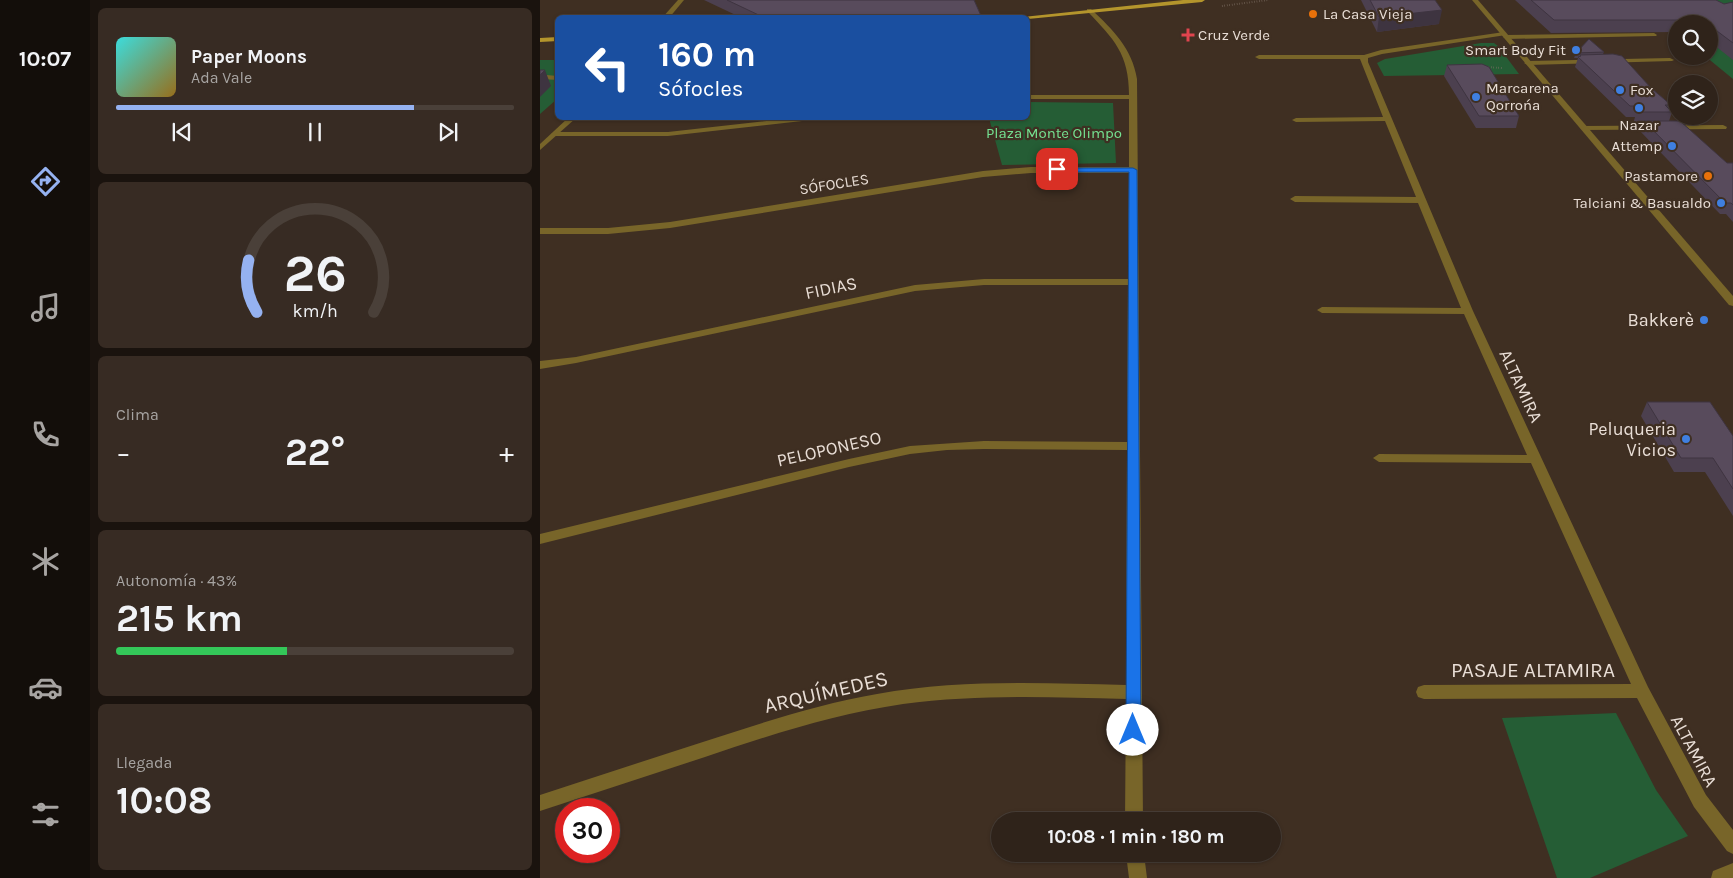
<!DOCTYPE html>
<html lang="es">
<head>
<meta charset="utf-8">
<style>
  body { margin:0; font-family:Karla,sans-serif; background:#372b23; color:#f1f3f6; height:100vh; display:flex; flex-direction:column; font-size:19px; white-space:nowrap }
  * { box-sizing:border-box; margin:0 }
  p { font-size:16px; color:#a7a4a2 }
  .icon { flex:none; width:28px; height:28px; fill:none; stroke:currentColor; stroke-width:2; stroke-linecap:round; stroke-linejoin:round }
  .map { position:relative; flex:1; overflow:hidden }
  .drawer { display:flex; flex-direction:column; gap:8px; padding:8px; background:#1a130e; width:450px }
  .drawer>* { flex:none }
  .guide { position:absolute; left:15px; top:15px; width:475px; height:105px; border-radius:8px; box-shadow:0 1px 4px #0004,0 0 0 1px #4a4039; background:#1a4fa0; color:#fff; overflow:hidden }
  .buttons { position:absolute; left:1128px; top:15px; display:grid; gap:10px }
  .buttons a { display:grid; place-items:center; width:50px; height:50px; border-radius:50%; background:#2f231a; box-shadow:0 1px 4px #0004,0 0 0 1px #4a4039; font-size:25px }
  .speed { position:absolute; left:15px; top:798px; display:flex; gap:10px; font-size:25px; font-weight:700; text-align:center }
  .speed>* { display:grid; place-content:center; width:65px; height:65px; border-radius:50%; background:#2f231a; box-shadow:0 1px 4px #0004,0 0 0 1px #4a4039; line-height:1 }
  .speed .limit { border:8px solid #d22; background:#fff; color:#111 }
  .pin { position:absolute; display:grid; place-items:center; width:42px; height:42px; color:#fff; margin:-21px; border-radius:10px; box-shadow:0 2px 8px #0006 }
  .me { position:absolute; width:55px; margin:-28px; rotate:0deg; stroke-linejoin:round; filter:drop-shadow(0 0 4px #0008) }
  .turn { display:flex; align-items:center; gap:18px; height:105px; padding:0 20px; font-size:22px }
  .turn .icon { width:65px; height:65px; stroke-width:2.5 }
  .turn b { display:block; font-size:35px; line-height:42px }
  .big { font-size:38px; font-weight:700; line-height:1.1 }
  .drawer .widget { flex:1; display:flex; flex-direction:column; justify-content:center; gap:8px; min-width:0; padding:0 18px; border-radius:8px; background:#372b23 }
  .drawer .dial { align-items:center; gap:0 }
  .dial svg { height:130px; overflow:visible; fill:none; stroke:#4a4039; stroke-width:7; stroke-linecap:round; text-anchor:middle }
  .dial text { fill:#f1f3f6; stroke:none }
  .song { display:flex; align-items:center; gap:15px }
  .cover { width:60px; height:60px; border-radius:8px; background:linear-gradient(135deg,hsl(180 70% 55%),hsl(40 70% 35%)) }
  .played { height:5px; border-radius:2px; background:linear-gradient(90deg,#95b2f1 75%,#4a4039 75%) }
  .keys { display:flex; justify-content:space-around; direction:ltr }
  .heat { display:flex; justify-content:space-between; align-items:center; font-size:28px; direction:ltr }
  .charge { height:8px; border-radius:4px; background:linear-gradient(90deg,#34c759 43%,#4a4039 0) }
  .trip { position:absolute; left:451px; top:812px; width:290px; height:50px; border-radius:25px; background:#2f231a; box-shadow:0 1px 4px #0004,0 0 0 1px #4a4039; font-weight:700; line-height:50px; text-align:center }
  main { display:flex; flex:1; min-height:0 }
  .menu { display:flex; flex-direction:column; width:90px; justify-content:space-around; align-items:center; background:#130e0a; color:#a7a4a2 }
  .menu .icon { width:35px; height:35px }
  .menu .current { color:#95b2f1 }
  .menu b { font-size:22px; color:#f1f3f6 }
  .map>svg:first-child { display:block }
</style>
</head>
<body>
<main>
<nav class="menu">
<b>10:07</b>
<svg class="icon current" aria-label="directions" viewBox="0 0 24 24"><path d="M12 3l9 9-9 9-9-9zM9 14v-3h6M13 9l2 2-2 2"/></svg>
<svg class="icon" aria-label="music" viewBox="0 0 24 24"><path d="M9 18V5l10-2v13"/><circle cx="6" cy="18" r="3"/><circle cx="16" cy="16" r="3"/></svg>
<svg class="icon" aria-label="phone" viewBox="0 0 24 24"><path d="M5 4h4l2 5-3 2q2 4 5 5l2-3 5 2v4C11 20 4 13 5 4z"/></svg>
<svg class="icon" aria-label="climate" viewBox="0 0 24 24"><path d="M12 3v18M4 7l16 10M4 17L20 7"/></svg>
<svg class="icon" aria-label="car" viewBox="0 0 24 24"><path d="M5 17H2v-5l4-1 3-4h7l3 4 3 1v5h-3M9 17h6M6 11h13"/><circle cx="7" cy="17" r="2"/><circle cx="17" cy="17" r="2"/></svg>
<svg class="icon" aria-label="filters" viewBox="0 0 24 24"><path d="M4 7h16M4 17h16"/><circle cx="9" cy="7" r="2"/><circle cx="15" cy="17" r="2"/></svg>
</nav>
<section class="drawer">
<div class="widget">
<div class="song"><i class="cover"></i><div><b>Paper Moons</b><p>Ada Vale</p></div></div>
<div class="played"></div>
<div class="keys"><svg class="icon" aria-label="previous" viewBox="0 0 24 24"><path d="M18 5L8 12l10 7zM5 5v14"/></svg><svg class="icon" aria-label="pause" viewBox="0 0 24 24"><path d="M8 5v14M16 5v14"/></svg><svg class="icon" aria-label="next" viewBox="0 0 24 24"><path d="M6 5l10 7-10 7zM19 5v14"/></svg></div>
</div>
<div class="widget dial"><svg viewBox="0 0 100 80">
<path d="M14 69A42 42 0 1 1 86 69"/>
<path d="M14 69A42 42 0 0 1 9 37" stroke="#95b2f1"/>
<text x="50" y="56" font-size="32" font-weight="700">26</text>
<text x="50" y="72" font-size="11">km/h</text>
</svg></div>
<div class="widget"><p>Clima</p>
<div class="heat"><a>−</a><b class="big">22°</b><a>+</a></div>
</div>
<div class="widget"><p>Autonomía · 43%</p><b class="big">215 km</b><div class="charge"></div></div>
<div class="widget"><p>Llegada</p><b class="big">10:08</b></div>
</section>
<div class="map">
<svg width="1193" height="878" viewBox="0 0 1193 878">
  <rect width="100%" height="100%" fill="#3f2f22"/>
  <g fill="#255d35">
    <path d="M1132,0H1193V79L1165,56H1169V24H1136V34L1099,4Z"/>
    <path d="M941,43H954L958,46L979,74L844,76L837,63L845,59Z"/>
    <path d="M0,60H18L17,99L0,114Z"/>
    <path d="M488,102L573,103L576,163L462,165L449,118H488Z"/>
    <path d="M1076,713L1116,790L1148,836L1050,878H1017L962,718Z"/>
  </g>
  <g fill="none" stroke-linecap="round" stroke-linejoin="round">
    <g stroke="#7f7166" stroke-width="2" stroke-dasharray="0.5 2" stroke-linecap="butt">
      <path d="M682,6L728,0"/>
      <path d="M946,67L962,68"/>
    </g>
    <g fill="#786529" fill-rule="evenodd">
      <path d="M1114,33L1117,35L1116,36L966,39L963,37L966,35Z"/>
      <path d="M0,70L6,75L18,76V80L1,79Z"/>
    </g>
    <g fill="#786529" fill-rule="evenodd">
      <path d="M547,9H551C573,30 592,48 597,79L603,821H585L586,699C511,697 437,694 363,704C295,714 230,735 165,757C110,775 55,793 0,811V795C55,777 110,759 166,741C222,723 278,704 337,694C419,679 503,683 586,685L587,450L444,449L407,450L370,454L309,467L0,544V534L309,459L370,446L444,441L587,442L588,285H444L375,291L36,363L0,369V361L36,357L375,285L444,279H588L589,173H491L443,177L130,228L68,234H0V228H68L130,222L443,171L491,167H589V99H488V95H589C589,54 574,39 547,11Z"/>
      <path d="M964,32L966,33V35L842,54L828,58V62L933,311L1108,687L1166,795L1193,830V854L1187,851L1154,807L1097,698L884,699L878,697L876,692L878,687L884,685L1091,684L991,463L839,462L833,458L839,454L987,455L924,314L782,313L777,310L782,307L921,308L878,203L755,202L750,199L755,196L876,197L845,121L756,122L752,120L756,118L843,117L820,59H719L715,57L719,55H824L841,50Z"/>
      <path d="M1130,58L1134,60L1132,61L988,65L984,63L988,61Z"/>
      <path d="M254,118H275L271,120L128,136H15L11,134L15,132H128Z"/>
      <path d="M1183,125L1187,127L1186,129L1044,130L1040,128L1044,126Z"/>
      <path d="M586,854H604L607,878H589Z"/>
    </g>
    <g fill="#786529" fill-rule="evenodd">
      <path d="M138,0H144L129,18H122Z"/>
      <path d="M932,0H938L1193,296V306L1189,305Z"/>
      <path d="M28,118H36L0,150V144Z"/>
      <path d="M1193,863V878H1171L1173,871Z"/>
    </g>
    <g fill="#b4952c" fill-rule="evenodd">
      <path d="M643,0H665L662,2L488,19L473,18Z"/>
      <path d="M18,37V41L0,42V38Z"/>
    </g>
  </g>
  <g fill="#4c404f">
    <path d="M164,0H434L442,18H202Z"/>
    <path d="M821,0H895L899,24L837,32Z"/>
    <path d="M975,0H1176L1184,4L1193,2V60L1169,41V24H1136V32L1011,33Z"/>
    <path d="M1064,52L1063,54L1111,88L1131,105L1130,110L1132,112L1129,121L1187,163H1193V222L1186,214H1180L1100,131L1103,124H1093L1095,117H1086L1035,67L1038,58H1034L1036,53Z"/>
    <path d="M907,65L979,116L976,128H936L904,76Z"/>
    <path d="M1107,402L1193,436V516L1165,472H1134L1101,416Z"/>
  </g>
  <g fill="#3e3440">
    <path d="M902,10L899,24L837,32L839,17Z"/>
    <path d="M5,70L11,86L0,97V75Z"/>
  </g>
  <g fill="#584b5c" stroke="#3e3440">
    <path d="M187,0H434L442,18H225Z"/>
    <path d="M830,0H895L902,10L839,17Z"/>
    <path d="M991,0H1176L1184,4L1193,2V43L1169,25V24H1166L1162,20H1014Z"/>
    <path d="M1049,39L1064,52L1036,53Z"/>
    <path d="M1073,54L1082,56L1111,88L1131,105H1125L1132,112H1097L1103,106H1090L1038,57L1041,56L1040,55Z"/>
    <path d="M942,64L949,67L979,116H939L907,65Z"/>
    <path d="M0,70H5L0,75Z"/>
    <path d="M1104,121H1140L1187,163H1193V205L1191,203H1185Z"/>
    <path d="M1107,402H1170L1193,436V489L1173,458H1141Z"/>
  </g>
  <path fill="#1a73e8" stroke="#114b97" d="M514,168H593L597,170L601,730L599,734L593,736L588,734L586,730L589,172H517L513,169Z"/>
  <g fill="#e8710a" stroke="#3f2f22" stroke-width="2">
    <circle cx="773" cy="14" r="5"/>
    <circle cx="1168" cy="176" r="5"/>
  </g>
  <path fill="#e0444e" stroke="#3f2f22" stroke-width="2" d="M645.5 27.5h5v5h5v5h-5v5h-5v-5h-5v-5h5z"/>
  <g fill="#3f7fe0" stroke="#3f2f22" stroke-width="2">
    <circle cx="1036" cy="50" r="5"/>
    <circle cx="1080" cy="90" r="5"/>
    <circle cx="936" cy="97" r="5"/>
    <circle cx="1099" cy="108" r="5"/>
    <circle cx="1132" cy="146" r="5"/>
    <circle cx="1181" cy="203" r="5"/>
    <circle cx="1164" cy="320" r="5"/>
    <circle cx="1146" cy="439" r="5"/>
  </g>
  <g text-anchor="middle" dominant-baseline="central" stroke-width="4.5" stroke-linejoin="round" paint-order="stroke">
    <g font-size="15" fill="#e9ded6" stroke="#3f2f22" text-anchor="start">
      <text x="783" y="14">La Casa Vieja</text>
      <text x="658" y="35">Cruz Verde</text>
      <text x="1026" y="50" text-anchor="end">Smart Body Fit</text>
      <text x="946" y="88">Marcarena<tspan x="946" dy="17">Qorrońa</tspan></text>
      <text x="1090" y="90">Fox</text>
      <text x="1099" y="125" text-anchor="middle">Nazar</text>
      <text x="1122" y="146" text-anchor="end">Attemp</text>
      <text x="1158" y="176" text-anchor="end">Pastamore</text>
      <text x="1171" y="203" text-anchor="end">Talciani &amp; Basualdo</text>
    </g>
    <g font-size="15" fill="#75e392" stroke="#3f2f22">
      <text x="514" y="133">Plaza Monte Olimpo</text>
    </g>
    <g font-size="15" fill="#e9ded6" stroke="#3f2f22">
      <text transform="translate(294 184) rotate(-9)">SÓFOCLES</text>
    </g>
    <g font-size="18" fill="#e9ded6" stroke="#3f2f22">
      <text transform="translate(291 288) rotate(-12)">FIDIAS</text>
      <text transform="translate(981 386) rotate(65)">ALTAMIRA</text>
      <text transform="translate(289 449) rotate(-13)">PELOPONESO</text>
      <text transform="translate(1154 751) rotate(62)">ALTAMIRA</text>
    </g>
    <g font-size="18" fill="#e9ded6" stroke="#3f2f22" text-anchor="end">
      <text x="1154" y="320">Bakkerè</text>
      <text x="1136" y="429">Peluqueria<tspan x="1136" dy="21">Vicios</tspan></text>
    </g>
    <g font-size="21" fill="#e9ded6" stroke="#3f2f22">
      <text x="993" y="670">PASAJE ALTAMIRA</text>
      <text transform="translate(286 692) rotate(-13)">ARQUÍMEDES</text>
    </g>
  </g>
</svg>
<div class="buttons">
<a><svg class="icon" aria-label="search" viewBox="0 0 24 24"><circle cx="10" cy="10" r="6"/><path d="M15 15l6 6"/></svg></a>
<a><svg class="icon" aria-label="layers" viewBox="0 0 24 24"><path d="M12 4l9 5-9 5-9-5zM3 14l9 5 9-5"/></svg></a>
</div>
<div class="speed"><div class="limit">30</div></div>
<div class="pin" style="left:517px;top:169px;background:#d93025"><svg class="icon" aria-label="arrive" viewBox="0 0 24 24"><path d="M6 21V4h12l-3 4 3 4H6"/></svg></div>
<svg class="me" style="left:593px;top:730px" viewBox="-20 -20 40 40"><circle r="19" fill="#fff"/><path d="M0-13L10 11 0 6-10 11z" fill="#1a73e8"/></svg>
<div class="trip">10:08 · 1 min · 180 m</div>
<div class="guide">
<div class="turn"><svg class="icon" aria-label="left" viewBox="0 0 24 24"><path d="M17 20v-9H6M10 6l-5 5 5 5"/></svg><div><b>160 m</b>Sófocles</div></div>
</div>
</div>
</main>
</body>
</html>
